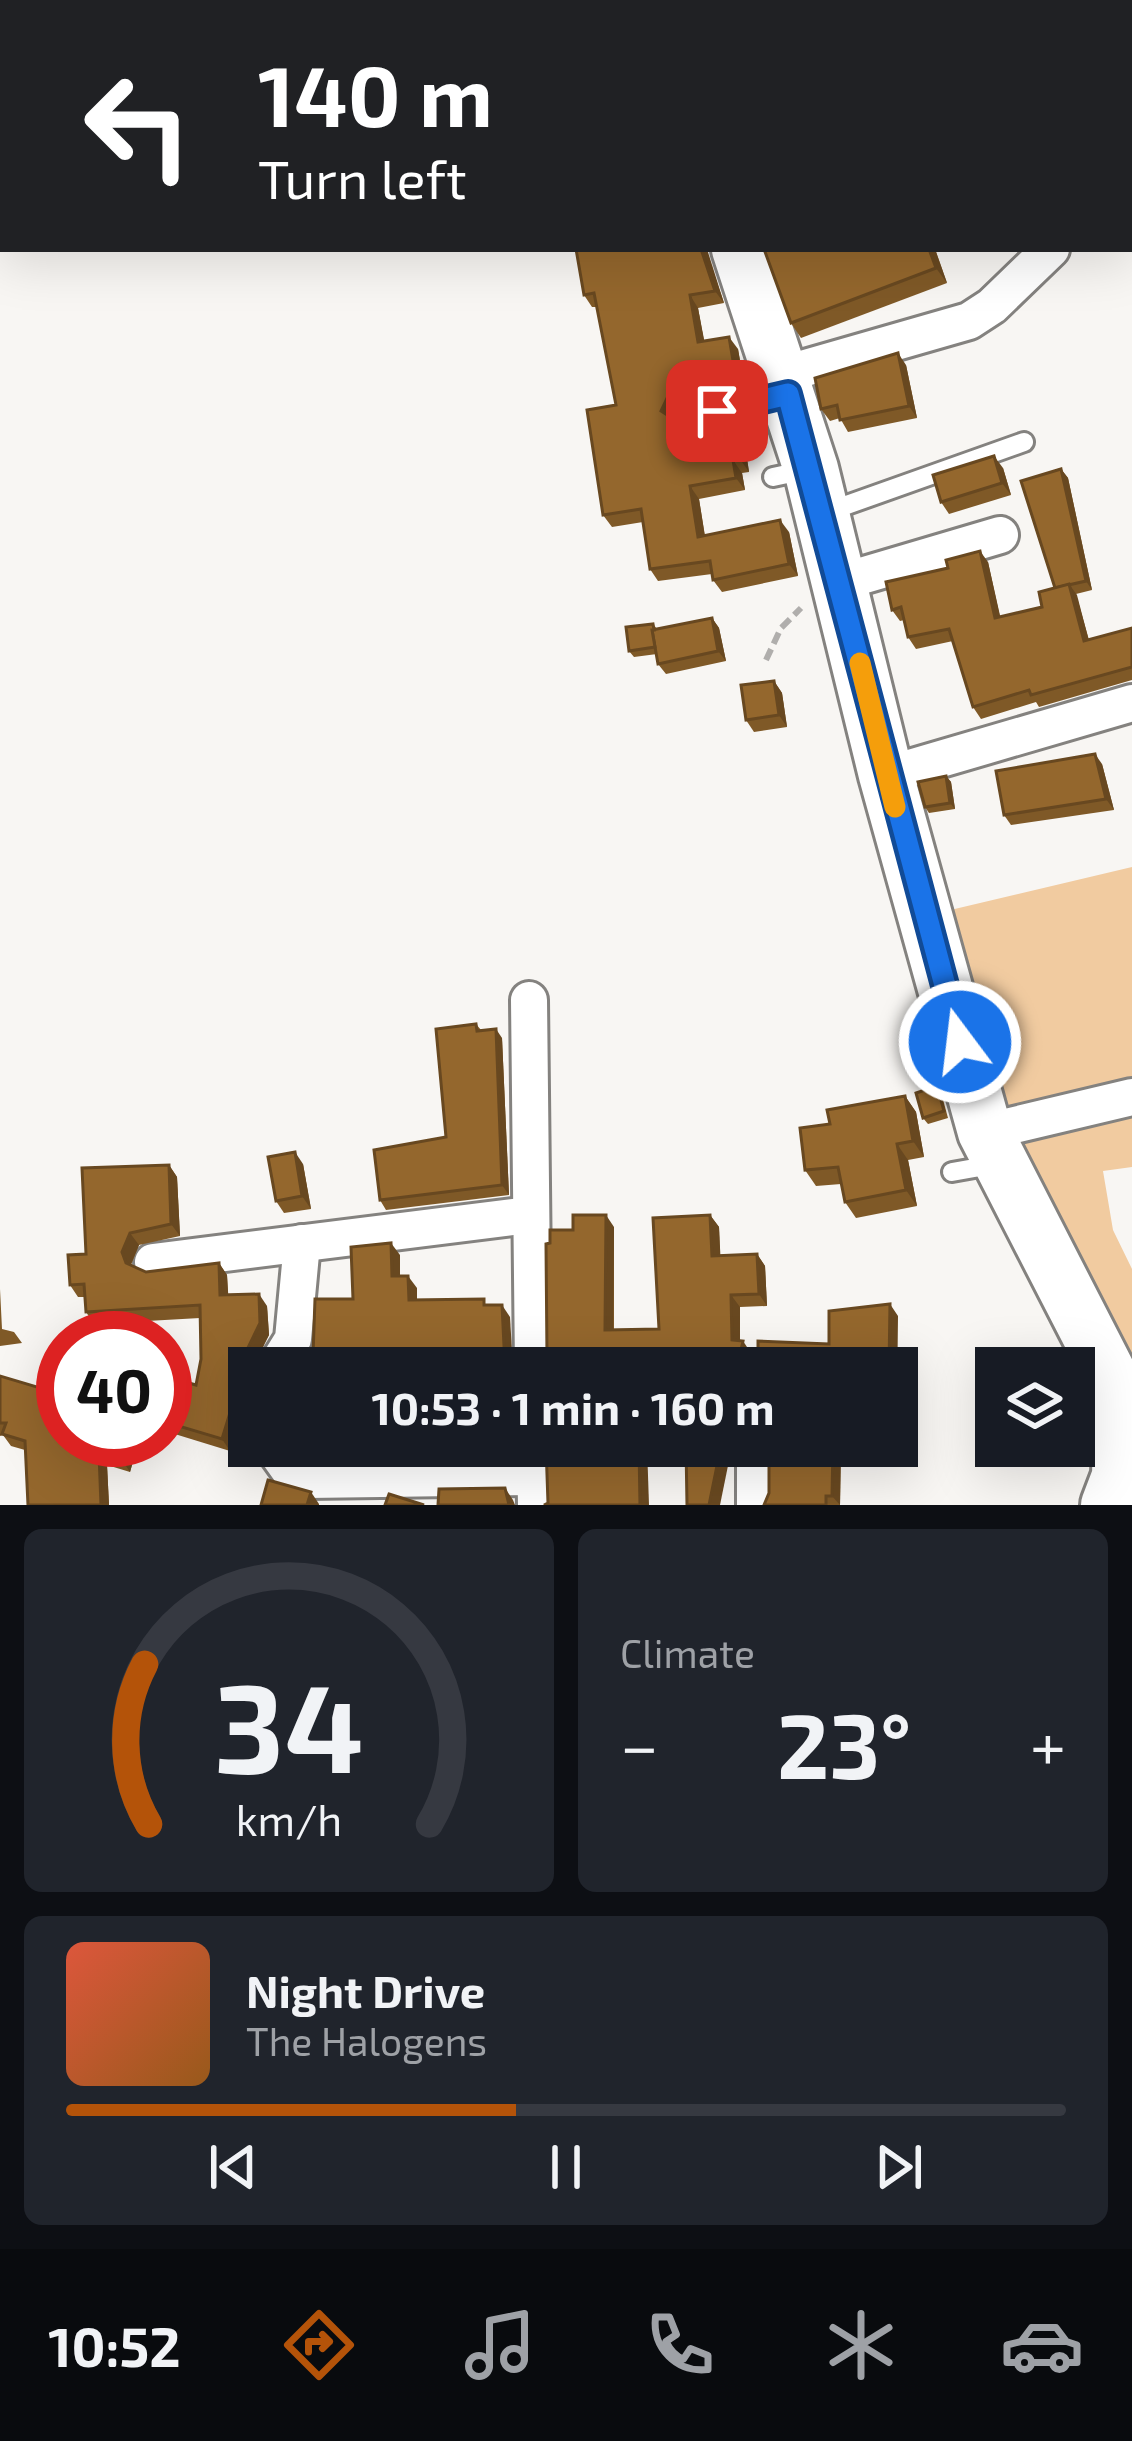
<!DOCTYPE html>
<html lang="en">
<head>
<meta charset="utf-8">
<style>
  body { margin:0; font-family:"Exo 2",sans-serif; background:#20242c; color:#f1f3f6; height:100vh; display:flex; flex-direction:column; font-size:45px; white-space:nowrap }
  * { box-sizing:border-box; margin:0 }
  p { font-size:39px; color:#9ea1a6 }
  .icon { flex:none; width:66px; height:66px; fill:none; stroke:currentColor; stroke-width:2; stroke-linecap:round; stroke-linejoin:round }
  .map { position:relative; height:1505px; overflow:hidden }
  .details { display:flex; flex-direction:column; gap:24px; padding:24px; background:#0d0f14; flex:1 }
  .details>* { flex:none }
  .guide { position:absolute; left:0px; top:0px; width:1134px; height:252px; box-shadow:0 12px 48px #0002; background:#202124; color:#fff; overflow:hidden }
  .fabs { position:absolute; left:975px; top:1347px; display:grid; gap:24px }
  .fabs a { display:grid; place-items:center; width:120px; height:120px; border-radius:0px; background:#171b24; box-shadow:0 12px 48px #0002; font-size:60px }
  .speed { position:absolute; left:36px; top:1311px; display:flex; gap:24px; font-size:60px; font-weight:700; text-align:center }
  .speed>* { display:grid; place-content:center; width:156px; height:156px; border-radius:50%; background:#171b24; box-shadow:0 12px 48px #0002; line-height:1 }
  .speed .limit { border:18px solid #d22; background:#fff; color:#111 }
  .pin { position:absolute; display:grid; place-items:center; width:102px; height:102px; color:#fff; margin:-51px; border-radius:24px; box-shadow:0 6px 18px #0006 }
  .me { position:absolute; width:132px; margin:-66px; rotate:345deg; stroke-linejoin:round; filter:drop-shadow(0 0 9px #0008) }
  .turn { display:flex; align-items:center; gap:42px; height:252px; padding:0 60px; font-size:54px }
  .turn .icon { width:156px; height:156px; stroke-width:2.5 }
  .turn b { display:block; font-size:84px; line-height:102px }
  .big { font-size:90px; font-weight:700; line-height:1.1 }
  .details .card { flex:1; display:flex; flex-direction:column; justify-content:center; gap:18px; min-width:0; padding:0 42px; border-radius:18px; background:#20242c }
  .details .dial { align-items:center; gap:0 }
  .dial svg { height:312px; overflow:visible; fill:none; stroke:#363941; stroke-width:7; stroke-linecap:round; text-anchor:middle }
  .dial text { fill:#f1f3f6; stroke:none }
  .song { display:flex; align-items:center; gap:36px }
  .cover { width:144px; height:144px; border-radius:18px; background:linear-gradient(135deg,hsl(10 70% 55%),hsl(30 70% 35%)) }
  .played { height:12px; border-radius:6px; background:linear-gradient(90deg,#b45309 45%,#363941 45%) }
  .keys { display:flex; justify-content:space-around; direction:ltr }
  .heat { display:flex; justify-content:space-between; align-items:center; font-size:66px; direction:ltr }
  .details .tiles { flex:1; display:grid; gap:24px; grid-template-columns:1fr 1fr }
  .card:last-child { grid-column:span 2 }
  .trip { position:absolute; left:228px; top:1347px; width:690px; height:120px; border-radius:0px; background:#171b24; box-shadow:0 12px 48px #0002; font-weight:700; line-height:120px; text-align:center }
  .tab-bar { display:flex; height:192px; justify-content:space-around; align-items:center; background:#090b0e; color:#9ea1a6 }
  .tab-bar .icon { width:84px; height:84px }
  .tab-bar .active { color:#b45309 }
  .tab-bar b { font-size:54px; color:#f1f3f6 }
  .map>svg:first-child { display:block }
</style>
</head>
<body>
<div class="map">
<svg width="1132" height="1505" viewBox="0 0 1132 1505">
  <rect width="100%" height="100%" fill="#f8f6f3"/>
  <path fill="#f1cba0" d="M1132,867V1167L1103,1171L1113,1230L1132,1269V1408L1009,1140L942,912Z"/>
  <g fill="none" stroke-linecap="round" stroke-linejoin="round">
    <defs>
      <g id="lane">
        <path d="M711,412L783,395"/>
        <path d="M773,477L806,470"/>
        <path d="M827,512L1024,442"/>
        <path d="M952,1172L997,1164"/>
      </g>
      <g id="street">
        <path d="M1131,187L1132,185"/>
        <path d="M781,375L969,321L992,306L1051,249"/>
        <path d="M841,582L1000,535"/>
        <path d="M886,775L1132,703"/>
        <path d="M529,1000L533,1368"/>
        <path d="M985,1132L1132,1097"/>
        <path d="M153,1262L529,1215"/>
        <path d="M275,1368L293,1339L302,1243"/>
        <path d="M272,1446L292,1474L307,1480L536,1477"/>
        <path d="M535,1446L536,1505"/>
        <path d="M755,1446V1505"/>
      </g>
      <g id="secondary">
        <path d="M662,0L663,3"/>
        <path d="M739,249L811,469L886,775L985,1132L1121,1397L1119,1476L1108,1505"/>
      </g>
    </defs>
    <use href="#lane" stroke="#84827f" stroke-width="24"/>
    <use href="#street" stroke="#84827f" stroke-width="42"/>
    <use href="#secondary" stroke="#84827f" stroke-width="60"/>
    <path stroke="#b0aeac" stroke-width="6" stroke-dasharray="12 6" stroke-linecap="butt" d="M766,660L781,628L801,608"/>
    <use href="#lane" stroke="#fff" stroke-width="18"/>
    <use href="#street" stroke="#fff" stroke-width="36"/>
    <use href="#secondary" stroke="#fff" stroke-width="54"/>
  </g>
  <g fill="#7f5927">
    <path d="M764,249H935L947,283L801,338L791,323Z"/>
    <path d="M709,259L724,303L698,308L704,341L738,349L745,390L678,406L672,418L675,420L741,419L749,472L742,473L745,490L699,499L705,536L789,532L798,576L722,592L713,580L712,574L658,581L650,569L643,522L612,527L603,515L616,405L597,307H592L584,295Z"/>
    <path d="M906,365L917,418L848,432L840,418L830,421L821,409Z"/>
    <path d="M1003,468L1011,495L949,514L941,502Z"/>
    <path d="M1061,469L1068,478L1092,590L1076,594L1089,640L1132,628V680L1039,707L1036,702L981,719L973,707L953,641L916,649L908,637L904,620L900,621L892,610L988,562L1000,617L1042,607L1055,588Z"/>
    <path d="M712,618L719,628L726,661L666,674L658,664L657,654L634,657L629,651L653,624L657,629Z"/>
    <path d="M774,681L782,693L787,727L754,732L746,720Z"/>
    <path d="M1102,764L1114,810L1011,825L1004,815Z"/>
    <path d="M946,776L951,782L955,809L929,813L925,807Z"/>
    <path d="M476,1024L481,1030L502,1038L509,1195L386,1210L380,1200L446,1137Z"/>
    <path d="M941,1092L948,1118L928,1124L923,1118Z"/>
    <path d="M905,1096L916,1112L924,1157L908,1160L917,1206L856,1218L845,1202L841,1184L816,1186L805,1170L830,1124Z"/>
    <path d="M303,1164L311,1209L284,1213L276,1201Z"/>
    <path d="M169,1165L177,1177L180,1236L139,1245L131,1265L146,1272L219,1263L227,1275L228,1295L267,1306L269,1335L249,1368V1405H244L230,1451L165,1431V1376L196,1385L201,1359L200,1318L94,1324L86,1312L85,1297H78L70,1285L86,1254Z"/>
    <path d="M710,1215L719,1227L720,1255L757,1254L765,1266L767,1306L740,1307V1341L751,1353L748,1368H541L547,1357L550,1243L573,1230L614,1227V1330L659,1329Z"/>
    <path d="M0,1289L2,1329L14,1332L22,1343L0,1346Z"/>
    <path d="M0,1376L40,1388L139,1440L130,1472L107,1465L109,1505H28L25,1450L11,1446L3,1435L0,1436Z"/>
    <path d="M325,1446H411L409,1456Z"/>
    <path d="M467,1446H514L513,1455H473Z"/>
    <path d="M769,1446H841L840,1505H764L769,1493Z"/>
  </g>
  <g fill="#684820">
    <path d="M701,249H707L724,303L715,291Z"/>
    <path d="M929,249H935L947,283L936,268Z"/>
    <path d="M690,295L698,308L707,355L698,342Z"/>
    <path d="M729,337L738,349L745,390L736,378Z"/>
    <path d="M898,353L906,365L917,418L909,406Z"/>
    <path d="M669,394L678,406L669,423L661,411Z"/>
    <path d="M732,406L741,419L749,472L740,459Z"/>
    <path d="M994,456L1003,468L1011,495L1002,483Z"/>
    <path d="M733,460L742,473L745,490L736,478Z"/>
    <path d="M1061,469L1068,478L1092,590L1086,581Z"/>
    <path d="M690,486L699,499L707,550L698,537Z"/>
    <path d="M780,520L789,532L798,576L789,564Z"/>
    <path d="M980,551L988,562L1003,629L995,618Z"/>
    <path d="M1069,584L1077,595L1092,653L1084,641Z"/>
    <path d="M712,618L719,628L726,661L718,651Z"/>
    <path d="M774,681L782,693L787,727L779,715Z"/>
    <path d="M1095,754L1102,764L1114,810L1106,799Z"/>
    <path d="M946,776L951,782L955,809L950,803Z"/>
    <path d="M496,1029L502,1038L509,1195L502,1185Z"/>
    <path d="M905,1096L916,1112L924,1157L913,1141Z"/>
    <path d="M897,1144L908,1160L917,1206L906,1190Z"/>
    <path d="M295,1152L303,1164L311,1209L302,1196Z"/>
    <path d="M169,1165L177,1177L180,1236L171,1224Z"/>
    <path d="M606,1215L614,1227L613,1342L605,1330Z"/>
    <path d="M710,1215L719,1227L721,1268L712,1256Z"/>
    <path d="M130,1233L139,1245L131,1264L134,1275L126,1263L122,1252Z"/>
    <path d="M391,1243L400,1255V1288L392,1276Z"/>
    <path d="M757,1254L765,1266L767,1306L759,1294Z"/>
    <path d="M219,1263L227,1275L229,1307L220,1295Z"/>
    <path d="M408,1276L417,1288V1312L409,1300Z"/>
    <path d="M259,1294L267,1306L269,1335L253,1368H249L244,1356Z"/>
    <path d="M731,1295L740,1307V1352L732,1340Z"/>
    <path d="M890,1304L898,1316L897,1400V1368H889Z"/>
    <path d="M502,1305L510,1317L513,1368L505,1366Z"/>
    <path d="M743,1341L751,1353L748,1368H737Z"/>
    <path d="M236,1393L244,1405L230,1451L222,1439Z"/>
    <path d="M127,1440H139L130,1472L122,1460Z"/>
    <path d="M402,1446H411L409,1456Z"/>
    <path d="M639,1446H647L649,1505H640Z"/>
    <path d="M721,1446H732L720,1505H709Z"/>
    <path d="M833,1446H841L840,1505L832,1496Z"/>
    <path d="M99,1453L107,1465L109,1505H101Z"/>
    <path d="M505,1488L513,1500L515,1505H509Z"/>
    <path d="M311,1492L319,1504V1505H307Z"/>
  </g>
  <g fill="#94672d" stroke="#684820" stroke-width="3">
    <path d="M576,249H701L715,291L690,295L698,342L729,337L736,378L669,394L661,411L675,420L732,406L740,459L733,460L736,478L690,486L698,537L780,520L789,564L713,580L710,561L650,569L641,509L603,515L587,410L616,405L594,293L584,295Z"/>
    <path d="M764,249H929L936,268L791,323Z"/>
    <path d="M898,353L909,406L840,420L837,405L821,409L815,378Z"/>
    <path d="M994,456L1002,483L941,502L933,475Z"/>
    <path d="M1061,469L1086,581L1055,588L1021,481Z"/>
    <path d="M980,551L995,618L1042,607L1039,592L1069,584L1084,641L1132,628V667L1031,695L1029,690L973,707L949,629L908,637L901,607L892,610L886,582L948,568L946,560Z"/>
    <path d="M712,618L718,651L658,664L652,630Z"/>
    <path d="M653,624L654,630H652L655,647L629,651L626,627Z"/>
    <path d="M774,681L779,715L746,720L741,685Z"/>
    <path d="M1095,754L1106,799L1004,815L996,771Z"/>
    <path d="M946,776L950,803L925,807L918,782Z"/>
    <path d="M476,1024L477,1031L496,1029L502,1185L380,1200L374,1150L446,1137L436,1029Z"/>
    <path d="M937,1086L944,1111L923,1118L916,1093Z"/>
    <path d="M905,1096L913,1141L897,1144L906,1190L845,1202L838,1167L805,1170L800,1128L830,1124L827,1110Z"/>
    <path d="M295,1152L302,1196L276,1201L268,1157Z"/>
    <path d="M169,1165L171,1224L130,1233L122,1252L126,1263L146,1272L219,1263L220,1295L259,1294L260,1323L244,1356L249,1369V1394L236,1393L222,1439L165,1422V1376L196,1385L201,1359L200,1305L86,1312L84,1284L70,1285L68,1255L86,1254L82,1168Z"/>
    <path d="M573,1215H606L605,1330L659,1329L653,1218L710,1215L712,1256L757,1254L759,1294L731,1295L732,1340L743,1341L737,1368H541L547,1357L546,1244L550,1243V1230H573Z"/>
    <path d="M391,1243L392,1276H408L409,1300L484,1299V1305H502L505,1366L508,1368H284L293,1355H313L315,1299H353L351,1247Z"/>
    <path d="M890,1304L889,1368H758V1341L829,1344V1311Z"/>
    <path d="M46,1367L63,1372V1440H127L122,1460L99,1453L101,1505H28L25,1441L2,1434L6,1423H0V1376L40,1388Z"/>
    <path d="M546,1446H639L640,1505H544L548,1503Z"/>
    <path d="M686,1446H721L709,1505H687Z"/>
    <path d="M769,1446H833L832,1496H826V1505H764L769,1493Z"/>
    <path d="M268,1480L311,1492L307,1505H261Z"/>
    <path d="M505,1488L509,1505H438L439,1489Z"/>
    <path d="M389,1494L424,1505H385Z"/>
  </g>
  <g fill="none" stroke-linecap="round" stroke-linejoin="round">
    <defs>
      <path id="route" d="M717,411L788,394L960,1042"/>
    </defs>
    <use href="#route" stroke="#114b97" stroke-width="30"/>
    <use href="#route" stroke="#1a73e8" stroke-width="21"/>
    <path stroke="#f59e0b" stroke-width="21" d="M860,663L895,807"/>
  </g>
</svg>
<div class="fabs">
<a><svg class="icon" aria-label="layers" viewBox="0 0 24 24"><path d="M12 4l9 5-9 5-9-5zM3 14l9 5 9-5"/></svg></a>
</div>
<div class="speed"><div class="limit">40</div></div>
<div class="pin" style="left:717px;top:411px;background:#d93025"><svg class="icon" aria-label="arrive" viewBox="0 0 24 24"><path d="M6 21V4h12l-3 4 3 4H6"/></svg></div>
<svg class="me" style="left:960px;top:1042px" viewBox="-20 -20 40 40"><circle r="17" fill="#1a73e8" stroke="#fff" stroke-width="3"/><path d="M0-11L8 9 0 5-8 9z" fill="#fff"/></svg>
<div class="trip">10:53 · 1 min · 160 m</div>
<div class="guide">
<div class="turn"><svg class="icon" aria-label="left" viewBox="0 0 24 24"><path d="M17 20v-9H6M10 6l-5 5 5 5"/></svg><div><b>140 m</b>Turn left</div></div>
</div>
</div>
<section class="details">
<div class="tiles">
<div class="card dial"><svg viewBox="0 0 100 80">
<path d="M14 69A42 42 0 1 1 86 69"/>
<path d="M14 69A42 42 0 0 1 13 28" stroke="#b45309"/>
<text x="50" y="56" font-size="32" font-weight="700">34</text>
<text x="50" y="72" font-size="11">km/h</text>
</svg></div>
<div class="card"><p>Climate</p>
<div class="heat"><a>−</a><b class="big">23°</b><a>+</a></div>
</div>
<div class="card">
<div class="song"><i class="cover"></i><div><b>Night Drive</b><p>The Halogens</p></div></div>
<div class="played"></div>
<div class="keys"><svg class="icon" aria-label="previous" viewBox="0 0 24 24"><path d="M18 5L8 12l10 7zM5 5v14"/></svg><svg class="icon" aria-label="pause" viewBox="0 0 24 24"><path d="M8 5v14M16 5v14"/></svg><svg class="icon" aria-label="next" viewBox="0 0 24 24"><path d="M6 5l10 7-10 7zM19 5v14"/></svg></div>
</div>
</div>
</section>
<nav class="tab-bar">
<b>10:52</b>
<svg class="icon active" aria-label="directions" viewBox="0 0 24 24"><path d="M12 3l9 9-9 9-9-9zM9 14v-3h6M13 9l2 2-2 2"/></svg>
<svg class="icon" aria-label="music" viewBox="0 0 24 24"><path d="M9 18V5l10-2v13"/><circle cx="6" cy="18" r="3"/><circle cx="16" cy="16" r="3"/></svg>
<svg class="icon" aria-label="phone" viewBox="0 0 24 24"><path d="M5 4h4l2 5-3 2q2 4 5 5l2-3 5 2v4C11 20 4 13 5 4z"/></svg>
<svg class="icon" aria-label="climate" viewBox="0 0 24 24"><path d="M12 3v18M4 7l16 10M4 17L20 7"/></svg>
<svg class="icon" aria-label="car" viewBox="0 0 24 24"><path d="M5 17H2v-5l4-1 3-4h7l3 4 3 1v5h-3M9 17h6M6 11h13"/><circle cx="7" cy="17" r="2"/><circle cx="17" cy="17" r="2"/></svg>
</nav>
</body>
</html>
